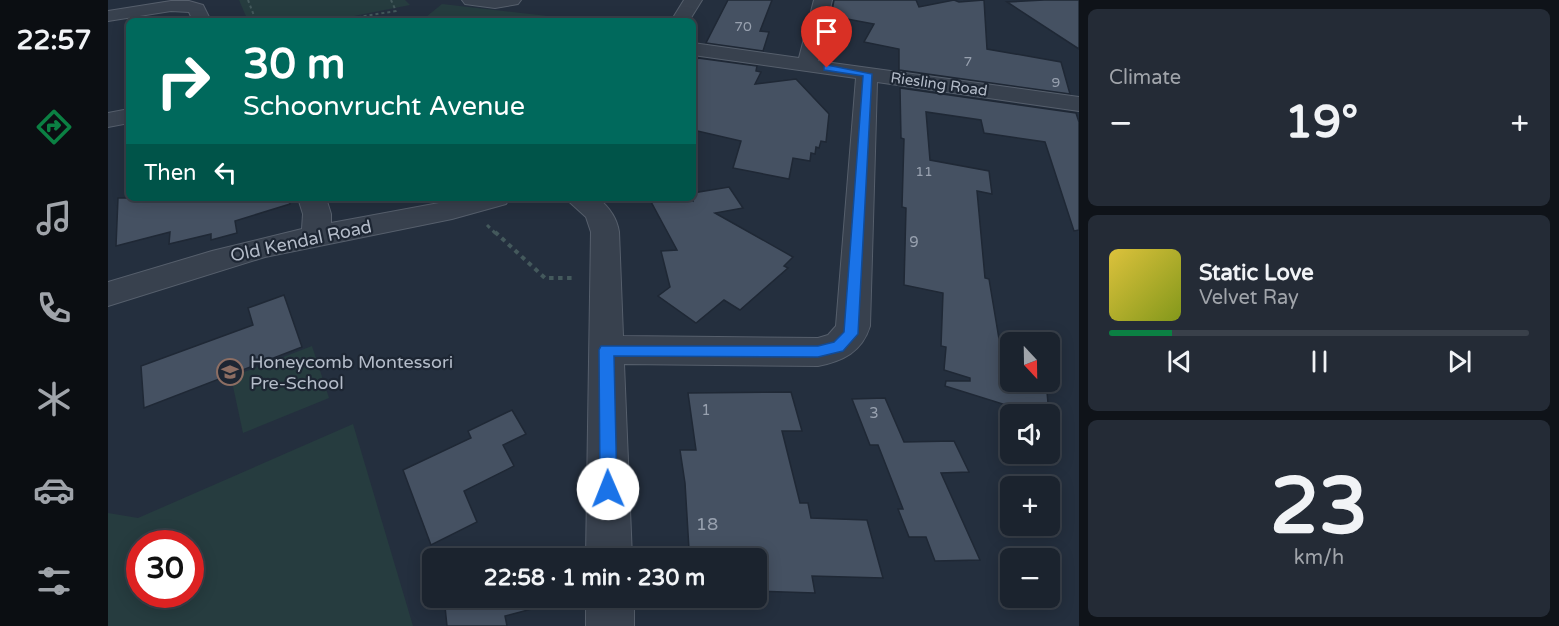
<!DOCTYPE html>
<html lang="en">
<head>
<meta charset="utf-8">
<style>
  body { margin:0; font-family:"Varela Round",sans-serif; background:#242b36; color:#f1f3f6; height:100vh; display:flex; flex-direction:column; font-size:22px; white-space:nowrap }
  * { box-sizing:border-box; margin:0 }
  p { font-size:20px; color:#a0a4aa }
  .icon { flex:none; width:33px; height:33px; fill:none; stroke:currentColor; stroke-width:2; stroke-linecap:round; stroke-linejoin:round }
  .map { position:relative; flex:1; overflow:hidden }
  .drawer { display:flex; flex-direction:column; gap:9px; padding:9px; background:#0f1319; width:480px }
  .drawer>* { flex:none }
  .top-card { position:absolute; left:18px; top:18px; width:570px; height:183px; border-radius:9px; box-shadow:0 3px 15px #0003,0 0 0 2px #39404a; background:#00695c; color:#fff; overflow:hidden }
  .needle { width:39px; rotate:158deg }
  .controls { position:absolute; left:892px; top:332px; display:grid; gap:12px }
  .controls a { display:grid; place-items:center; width:60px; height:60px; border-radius:9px; background:#1b232e; box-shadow:0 3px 15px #0003,0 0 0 2px #39404a; font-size:30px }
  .speed { position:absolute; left:18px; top:530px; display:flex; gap:12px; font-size:30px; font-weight:700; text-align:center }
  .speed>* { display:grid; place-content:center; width:78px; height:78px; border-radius:50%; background:#1b232e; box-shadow:0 3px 15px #0003,0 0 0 2px #39404a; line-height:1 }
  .speed .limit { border:9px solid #d22; background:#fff; color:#111 }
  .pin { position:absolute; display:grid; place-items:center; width:51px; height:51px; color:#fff; margin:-62px -26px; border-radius:50% 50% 50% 0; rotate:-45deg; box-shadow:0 0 6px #0007 }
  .pin .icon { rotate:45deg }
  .me { position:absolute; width:66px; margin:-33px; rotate:359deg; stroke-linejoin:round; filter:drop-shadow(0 0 4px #0008) }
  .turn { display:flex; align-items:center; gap:21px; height:126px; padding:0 18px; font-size:27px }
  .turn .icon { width:78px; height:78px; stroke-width:2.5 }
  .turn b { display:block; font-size:42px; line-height:51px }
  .then { display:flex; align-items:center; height:57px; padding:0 18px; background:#0003; gap:12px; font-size:22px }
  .big { font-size:45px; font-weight:800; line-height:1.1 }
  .drawer .widget { flex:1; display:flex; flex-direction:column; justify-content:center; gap:9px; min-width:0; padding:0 21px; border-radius:9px; background:#242b36 }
  .drawer .dial { align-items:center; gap:0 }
  .dial b { font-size:78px; line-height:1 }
  .song { display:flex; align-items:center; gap:18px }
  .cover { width:72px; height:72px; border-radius:9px; background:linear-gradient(135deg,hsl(50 70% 55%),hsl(70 70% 35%)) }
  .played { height:6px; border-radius:3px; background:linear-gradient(90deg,#0b8043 15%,#39404a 15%) }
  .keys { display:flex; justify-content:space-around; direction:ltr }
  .heat { display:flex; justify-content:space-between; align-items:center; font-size:33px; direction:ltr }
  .trip { position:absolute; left:314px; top:548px; width:345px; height:60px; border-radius:9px; background:#1b232e; box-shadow:0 3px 15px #0003,0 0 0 2px #39404a; font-weight:800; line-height:60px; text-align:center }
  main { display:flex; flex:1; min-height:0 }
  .tab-bar { display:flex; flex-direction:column; width:108px; justify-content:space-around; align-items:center; background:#0b0e12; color:#a0a4aa }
  .tab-bar .icon { width:42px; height:42px }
  .tab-bar .on { color:#0b8043 }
  .tab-bar b { font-size:27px; color:#f1f3f6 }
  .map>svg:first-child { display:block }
</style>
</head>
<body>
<main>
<nav class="tab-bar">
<b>22:57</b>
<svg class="icon on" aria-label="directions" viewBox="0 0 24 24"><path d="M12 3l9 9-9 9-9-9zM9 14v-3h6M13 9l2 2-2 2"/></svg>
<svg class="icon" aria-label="music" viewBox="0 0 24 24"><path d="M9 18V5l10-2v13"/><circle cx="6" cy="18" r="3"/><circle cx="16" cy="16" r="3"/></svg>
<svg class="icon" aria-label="phone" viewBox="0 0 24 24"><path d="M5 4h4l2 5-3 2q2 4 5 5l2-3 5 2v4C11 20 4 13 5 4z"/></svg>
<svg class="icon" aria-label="climate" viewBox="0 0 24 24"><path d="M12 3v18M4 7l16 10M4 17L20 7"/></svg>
<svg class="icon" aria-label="car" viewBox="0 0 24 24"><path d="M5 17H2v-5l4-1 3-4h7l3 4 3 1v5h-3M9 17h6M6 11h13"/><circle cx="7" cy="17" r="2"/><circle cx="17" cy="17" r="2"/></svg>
<svg class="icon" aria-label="filters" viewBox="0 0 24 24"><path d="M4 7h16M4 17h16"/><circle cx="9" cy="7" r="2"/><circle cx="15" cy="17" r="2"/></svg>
</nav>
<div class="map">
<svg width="971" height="626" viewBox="0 0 971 626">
  <rect width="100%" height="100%" fill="#242f3e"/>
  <g fill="#263c3f" fill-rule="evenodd">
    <path d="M131,0H297L302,5L221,21H140Z"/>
    <path d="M334,4L484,21H313Z"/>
    <path d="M204,346L221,398L135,433L123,377Z"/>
    <path d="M245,424L305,626H0V513L30,518ZM32,543H82V594H32Z"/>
  </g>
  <g fill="#455162" stroke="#1f2835" stroke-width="1.5">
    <path d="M620,0H664L652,31L661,32L655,51L598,43Z"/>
    <path d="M726,0H808L811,7L846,0L851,2L876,0L879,49L953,62L962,94L791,70V49L756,42L766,24L723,16Z"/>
    <path d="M936,0H971V49L899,2Z"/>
    <path d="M590,58L649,66L648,71L653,72L647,84L688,79L721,114L718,142L713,141L711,148L708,147L707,154L703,153L702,161L685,158L681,179L625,168L633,141L585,130V68Z"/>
    <path d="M792,88L968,113L971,122V230L966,231L937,142L876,133L873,120L818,112L822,160L881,171L884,194L869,191L877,278L881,279L895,363L903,365V381H938L941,414H911V409L837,386L838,381H862V378L836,370L838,347L833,346L835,293L796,285L798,208L794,207L796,139L793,138Z"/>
    <path d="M621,187L635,208L607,213L685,257L676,266L680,268L632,310L616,300L588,323L550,296L562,287L553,251L569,250L541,198H580L585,201V193Z"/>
    <path d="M10,198H181L182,204L127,221L129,233L103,240V234L61,244L62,232L8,246Z"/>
    <path d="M176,295L194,347L36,408L33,366L145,325L140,308Z"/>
    <path d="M683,392L694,431H674L692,503H700L703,518L759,520L775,578L704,576L707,593L648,591V558H639V551L581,549L577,483L572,450H588L580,393Z"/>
    <path d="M777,398L796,442L846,441L861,472L833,473L872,560L827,561L818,537H801L790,509H795L770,445H762L744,399Z"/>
    <path d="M404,410L418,434L395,445L406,466L356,491L369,522L323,545L295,470L363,438L360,431Z"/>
    <path d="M336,597H433L435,606L397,616L399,626H339Z"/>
  </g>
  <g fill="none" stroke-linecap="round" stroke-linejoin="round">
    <defs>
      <g id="minor">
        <path d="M354,0H413L410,4L387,8L357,4Z"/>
        <path d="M576,0H594L581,21H563Z"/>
        <path d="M706,0H724L710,61L971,97V111L769,82L762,326C754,352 735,361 710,366L516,364L524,558H478L483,232L478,217L457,198H490C501,207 509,218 511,232L515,336L710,338L720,335L728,326L748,78L585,55V43L691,58Z"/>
        <path d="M63,1H81L95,5L103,21H85L81,12L63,11L0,21V11Z"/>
        <path d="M21,109V123L0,127V113Z"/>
        <path d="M190,198H218L223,214V223L358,198H402L398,204L344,219L157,257L0,306V282L104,251L194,229L195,214Z"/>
        <rect x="478" y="597" width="48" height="29"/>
      </g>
    </defs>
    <use href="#minor" stroke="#565f6c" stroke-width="2"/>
    <g stroke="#44595c" stroke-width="2" stroke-dasharray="3 3" stroke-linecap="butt">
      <path d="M140,0L148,21"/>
      <path d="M226,21L288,11L283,0"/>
    </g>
    <path stroke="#44595c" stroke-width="3" stroke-dasharray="4 4" stroke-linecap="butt" d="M379,225L388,234"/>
    <path stroke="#44595c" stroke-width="4" stroke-dasharray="4.5 4.5" stroke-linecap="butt" d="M387,232L437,278H467"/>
    <use href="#minor" fill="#38414e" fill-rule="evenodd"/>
  </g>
  <path fill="#1a73e8" stroke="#114b97" stroke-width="1.5" d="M719,65L764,74L750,334L735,351L710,357L506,356L509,489L507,494L500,497L494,494L492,489L491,350L493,346H710L726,342L736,332L755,76L716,70V66Z"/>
  <defs>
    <symbol id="school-ring" viewBox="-11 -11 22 22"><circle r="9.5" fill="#1d2633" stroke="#8d6e63" stroke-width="1.5"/><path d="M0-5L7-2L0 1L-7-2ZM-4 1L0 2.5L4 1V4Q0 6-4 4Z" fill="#8d6e63"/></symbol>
  </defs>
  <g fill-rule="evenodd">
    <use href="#school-ring" x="107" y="357" width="30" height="30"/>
  </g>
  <g text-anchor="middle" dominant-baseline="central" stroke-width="4.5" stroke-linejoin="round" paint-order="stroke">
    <g font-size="14" fill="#98a1af">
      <text x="635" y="26">70</text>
      <text x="860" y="61">7</text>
      <text x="948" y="82">9</text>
      <text x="816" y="171">11</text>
    </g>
    <g font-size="15" fill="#b4bcc9" stroke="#1d2633">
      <text transform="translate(831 84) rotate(8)">Riesling Road</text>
    </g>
    <g font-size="15" fill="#98a1af">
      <text x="806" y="242">9</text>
      <text x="598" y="410">1</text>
      <text x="766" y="413">3</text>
    </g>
    <g font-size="18" fill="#b4bcc9" stroke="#1d2633">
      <text transform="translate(193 241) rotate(-12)">Old Kendal Road</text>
    </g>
    <g font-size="18" fill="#b4bcc9" stroke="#1d2633" text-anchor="start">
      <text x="142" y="362">Honeycomb Montessori<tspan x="142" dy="21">Pre-School</tspan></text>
    </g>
    <g font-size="18" fill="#98a1af">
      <text x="599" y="524">18</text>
    </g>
  </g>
</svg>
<div class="controls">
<a><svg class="needle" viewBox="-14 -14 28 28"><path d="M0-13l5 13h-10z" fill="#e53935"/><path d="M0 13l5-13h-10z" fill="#a0a4aa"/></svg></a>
<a><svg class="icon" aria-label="sound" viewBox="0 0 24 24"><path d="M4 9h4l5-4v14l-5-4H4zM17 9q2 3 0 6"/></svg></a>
<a>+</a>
<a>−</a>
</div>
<div class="speed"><div class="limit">30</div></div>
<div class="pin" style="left:719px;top:68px;background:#d93025"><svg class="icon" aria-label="arrive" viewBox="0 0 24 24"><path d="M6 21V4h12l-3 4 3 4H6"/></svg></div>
<svg class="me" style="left:500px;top:489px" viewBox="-20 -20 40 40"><circle r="19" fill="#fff"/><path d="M0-13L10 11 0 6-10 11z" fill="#1a73e8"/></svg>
<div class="trip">22:58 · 1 min · 230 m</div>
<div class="top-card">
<div class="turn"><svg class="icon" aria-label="right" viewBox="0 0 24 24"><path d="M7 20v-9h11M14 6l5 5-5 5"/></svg><div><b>30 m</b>Schoonvrucht Avenue</div></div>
<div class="then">Then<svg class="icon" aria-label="left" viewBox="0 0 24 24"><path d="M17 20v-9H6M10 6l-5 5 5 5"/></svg></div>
</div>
</div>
<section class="drawer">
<div class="widget"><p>Climate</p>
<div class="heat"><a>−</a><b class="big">19°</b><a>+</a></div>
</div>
<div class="widget">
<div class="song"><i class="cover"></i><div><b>Static Love</b><p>Velvet Ray</p></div></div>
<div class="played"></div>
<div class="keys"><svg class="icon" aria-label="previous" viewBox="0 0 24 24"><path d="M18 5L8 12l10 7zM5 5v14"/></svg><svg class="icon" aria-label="pause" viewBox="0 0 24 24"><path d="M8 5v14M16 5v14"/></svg><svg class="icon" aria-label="next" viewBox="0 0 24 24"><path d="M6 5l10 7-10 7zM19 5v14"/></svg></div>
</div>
<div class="widget dial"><b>23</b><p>km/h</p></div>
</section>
</main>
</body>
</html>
